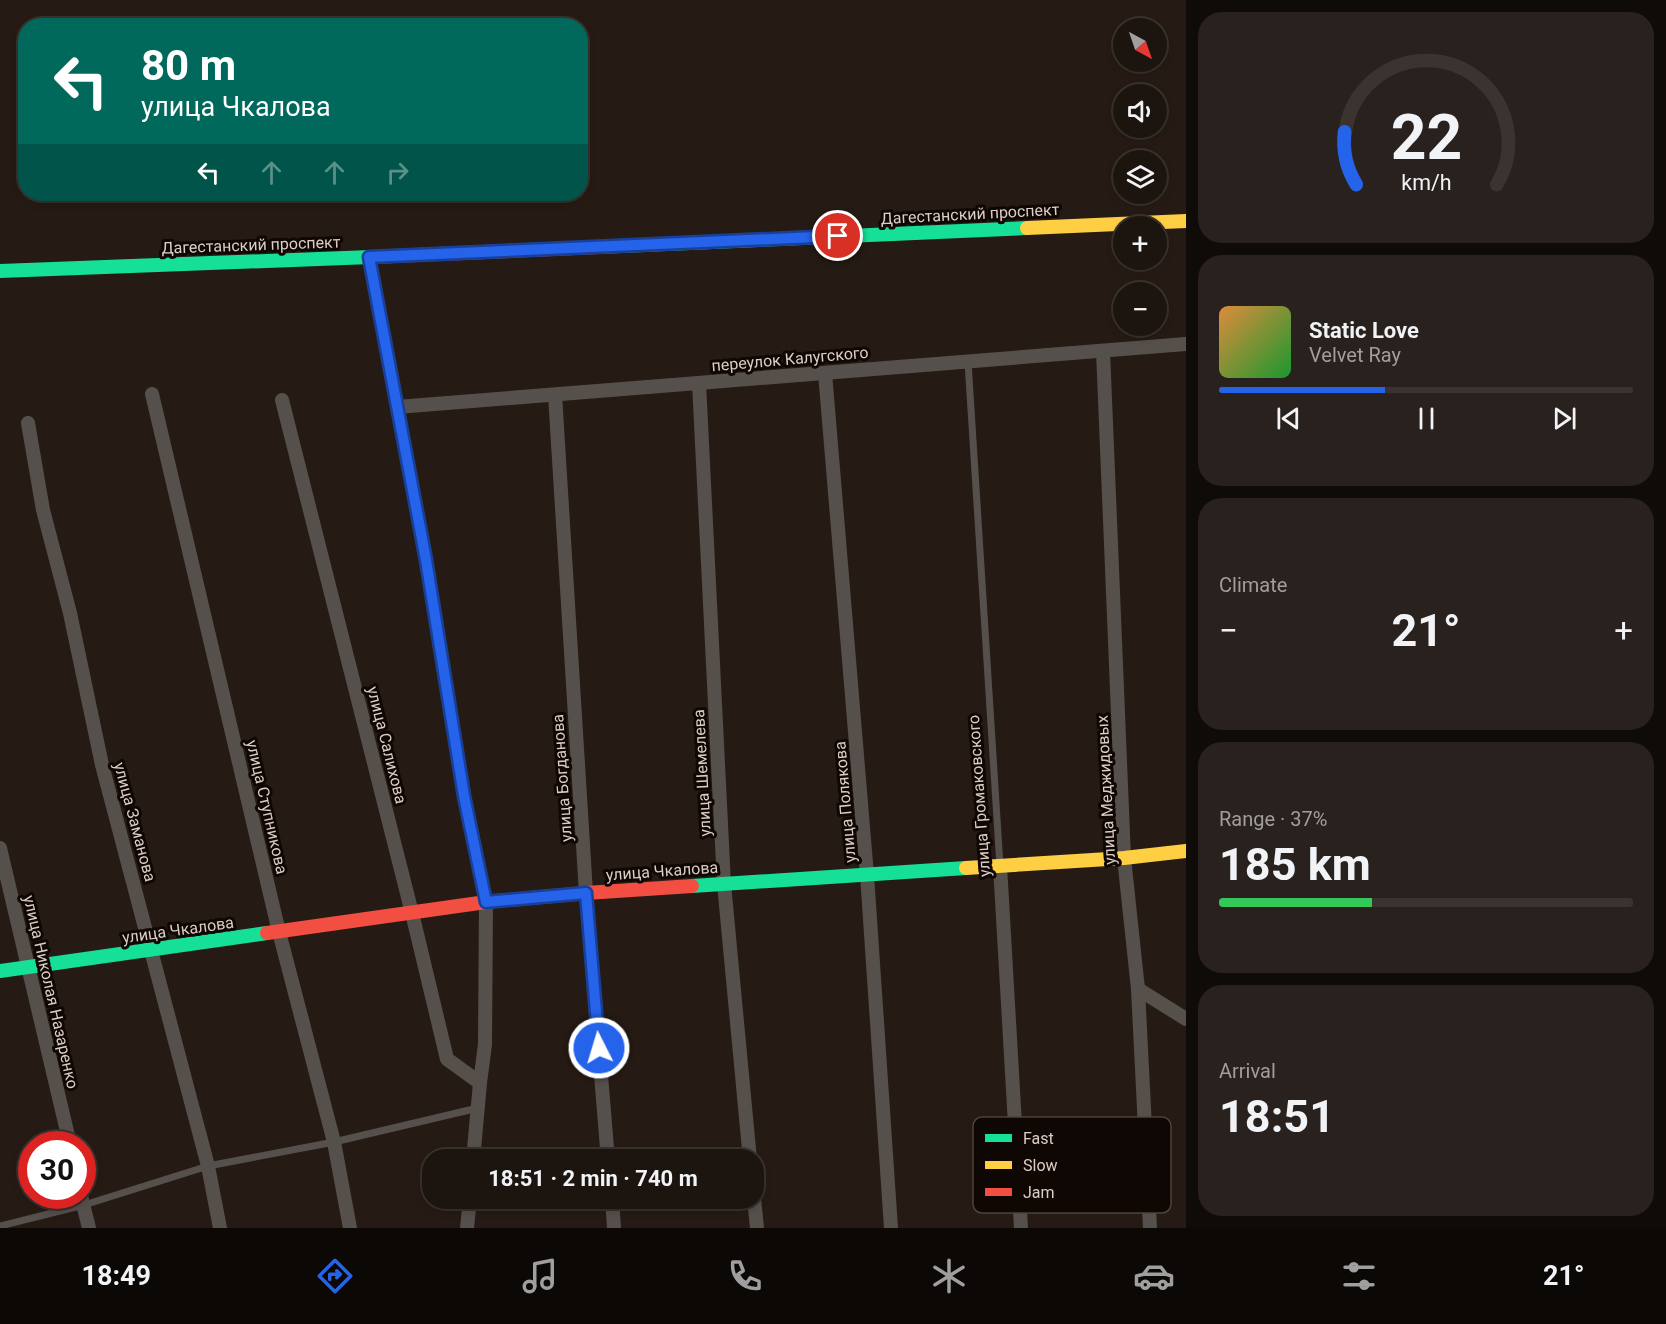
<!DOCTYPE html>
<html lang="en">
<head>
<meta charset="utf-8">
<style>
  body { margin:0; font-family:Roboto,sans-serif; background:#29211d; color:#f1f3f6; height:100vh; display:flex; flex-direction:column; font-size:22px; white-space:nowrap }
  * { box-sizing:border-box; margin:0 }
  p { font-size:20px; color:#a09e9e }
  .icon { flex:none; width:33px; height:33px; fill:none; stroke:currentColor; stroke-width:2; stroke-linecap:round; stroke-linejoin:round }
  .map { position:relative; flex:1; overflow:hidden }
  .side { display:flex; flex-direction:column; gap:12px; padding:12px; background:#0f0b08; width:480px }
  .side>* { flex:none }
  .top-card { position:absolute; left:18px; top:18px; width:570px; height:183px; border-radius:24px; box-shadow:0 3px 9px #0003,0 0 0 2px #3a332f; background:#00695c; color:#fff; overflow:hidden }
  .needle { width:39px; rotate:140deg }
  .buttons { position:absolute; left:1113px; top:18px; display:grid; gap:12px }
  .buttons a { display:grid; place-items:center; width:54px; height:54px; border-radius:50%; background:#1c140f; box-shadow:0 3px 9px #0003,0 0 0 2px #3a332f; font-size:30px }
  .speed { position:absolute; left:18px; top:1131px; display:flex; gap:12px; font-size:30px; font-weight:700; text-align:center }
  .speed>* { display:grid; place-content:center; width:78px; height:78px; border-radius:50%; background:#1c140f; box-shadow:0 3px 9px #0003,0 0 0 2px #3a332f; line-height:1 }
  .speed .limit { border:9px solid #d22; background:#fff; color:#111 }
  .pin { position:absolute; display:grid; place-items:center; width:51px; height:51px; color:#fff; margin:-26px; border:3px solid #fff; border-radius:50%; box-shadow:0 2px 6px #0007 }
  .me { position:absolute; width:66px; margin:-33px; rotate:355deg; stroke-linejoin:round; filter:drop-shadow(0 0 4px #0008) }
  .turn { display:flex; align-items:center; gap:21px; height:126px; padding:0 24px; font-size:27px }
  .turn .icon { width:78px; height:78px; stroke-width:2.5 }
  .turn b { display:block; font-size:42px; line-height:51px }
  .lanes { display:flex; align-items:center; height:57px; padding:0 24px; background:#0003; justify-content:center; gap:30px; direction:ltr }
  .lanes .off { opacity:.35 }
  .big { font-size:45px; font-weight:700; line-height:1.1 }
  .side .card { flex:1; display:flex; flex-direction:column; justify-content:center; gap:9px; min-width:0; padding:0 21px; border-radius:24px; background:#29211d }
  .side .dial { align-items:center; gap:0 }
  .dial svg { height:156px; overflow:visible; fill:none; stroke:#3a332f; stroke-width:7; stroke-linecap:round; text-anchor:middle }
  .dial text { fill:#f1f3f6; stroke:none }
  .song { display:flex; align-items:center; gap:18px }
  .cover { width:72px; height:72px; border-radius:9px; background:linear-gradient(135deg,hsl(30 70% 55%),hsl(130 70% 35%)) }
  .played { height:6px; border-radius:3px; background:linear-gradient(90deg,#2563eb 40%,#3a332f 40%) }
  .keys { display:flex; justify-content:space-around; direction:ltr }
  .heat { display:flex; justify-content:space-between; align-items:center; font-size:33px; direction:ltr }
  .charge { height:9px; border-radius:4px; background:linear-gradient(90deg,#34c759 37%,#3a332f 0) }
  .trip { position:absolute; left:422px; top:1149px; width:342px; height:60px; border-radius:24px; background:#1c140f; box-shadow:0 3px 9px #0003,0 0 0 2px #3a332f; font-weight:700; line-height:60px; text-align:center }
  .dock { display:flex; height:96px; justify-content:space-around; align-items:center; background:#0b0806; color:#a09e9e }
  .dock .icon { width:42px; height:42px }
  .dock .on { color:#2563eb }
  .dock b { font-size:27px; color:#f1f3f6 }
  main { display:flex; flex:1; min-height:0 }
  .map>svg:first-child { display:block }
</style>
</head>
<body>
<main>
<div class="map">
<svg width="1186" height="1228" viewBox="0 0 1186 1228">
  <rect width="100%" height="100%" fill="#261b14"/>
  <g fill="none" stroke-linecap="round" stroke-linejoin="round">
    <g stroke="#56504d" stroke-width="7">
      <path d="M968,362L1000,866"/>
      <path d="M0,1226L84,1205L208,1166L334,1142L478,1108"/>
    </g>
    <g stroke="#56504d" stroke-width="14">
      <path d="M369,257L426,560L464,796L486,902L485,1044L480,1083L473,1160"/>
      <path d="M1103,351L1124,858L1138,989L1150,1228"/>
      <path d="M825,373L867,875L891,1228"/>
      <path d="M699,383L724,884L750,1160"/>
      <path d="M152,394L279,932L334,1142L350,1228"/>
      <path d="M555,395L586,893L608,1160"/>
      <path d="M282,400L412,913L447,1059L480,1083"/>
      <path d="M397,407L1186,344"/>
      <path d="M28,423L43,510L70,613L102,765L208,1166L220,1228"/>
      <path d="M0,848L70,1144"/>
      <path d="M1000,866L1021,1228"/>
      <path d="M1138,989L1186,1019"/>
      <path d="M753,1189L757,1228"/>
      <path d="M81,1196L89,1228"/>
      <path d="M612,1198L614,1228"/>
      <path d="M467,1228L470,1198"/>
    </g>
    <g stroke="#16e098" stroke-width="14">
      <path d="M598,247L1027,228"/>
      <path d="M0,271L371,257"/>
      <path d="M692,886L966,868"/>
      <path d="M0,971L267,933"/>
    </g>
    <g stroke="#ffcf43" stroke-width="14">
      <path d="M1027,228L1186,221"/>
      <path d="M966,868L1124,858L1186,851"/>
    </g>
    <g stroke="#f24e42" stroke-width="14">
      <path d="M371,257L598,247"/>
      <path d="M267,933L486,902L586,893L692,886"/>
    </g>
  </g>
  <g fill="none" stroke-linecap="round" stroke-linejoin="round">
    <defs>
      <path id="route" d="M599,1048L586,893L486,902L464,796L426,560L369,257L838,236"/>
    </defs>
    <use href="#route" stroke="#184099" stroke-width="15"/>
    <use href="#route" stroke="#2563eb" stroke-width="10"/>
  </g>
  <g text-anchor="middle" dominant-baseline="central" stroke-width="6" stroke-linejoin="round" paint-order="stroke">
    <g font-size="16" fill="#dccec6" stroke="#0f0703">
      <text transform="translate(970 214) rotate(-3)">Дагестанский проспект</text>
      <text transform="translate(251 245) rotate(-2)">Дагестанский проспект</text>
      <text transform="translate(790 359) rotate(-5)">переулок Калугского</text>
      <text transform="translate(387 745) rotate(76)">улица Салихова</text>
      <text transform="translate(702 773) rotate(-93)">улица Шемелева</text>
      <text transform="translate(562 778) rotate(-94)">улица Богданова</text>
      <text transform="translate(1106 790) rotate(-93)">улица Меджидовых</text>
      <text transform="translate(979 796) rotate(-94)">улица Громаковского</text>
      <text transform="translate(845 802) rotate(-95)">улица Полякова</text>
      <text transform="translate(267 807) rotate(77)">улица Ступникова</text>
      <text transform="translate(135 822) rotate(75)">улица Заманова</text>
      <text transform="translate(662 871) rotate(-4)">улица Чкалова</text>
      <text transform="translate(178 930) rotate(-8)">улица Чкалова</text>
      <text transform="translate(51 992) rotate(77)">улица Николая Назаренко</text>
    </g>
  </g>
  <rect x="973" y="1117" width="198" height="96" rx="9" fill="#0f0703" stroke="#4c433e" stroke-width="1.5"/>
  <rect x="985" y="1134" width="27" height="8" fill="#16e098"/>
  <rect x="985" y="1161" width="27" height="8" fill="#ffcf43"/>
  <rect x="985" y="1188" width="27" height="8" fill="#f24e42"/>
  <g font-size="16" fill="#dccec6">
    <text x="1023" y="1144">Fast</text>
    <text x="1023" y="1171">Slow</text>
    <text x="1023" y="1198">Jam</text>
  </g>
</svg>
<div class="buttons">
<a><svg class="needle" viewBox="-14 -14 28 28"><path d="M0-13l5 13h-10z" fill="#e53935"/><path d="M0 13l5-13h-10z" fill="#a09e9e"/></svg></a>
<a><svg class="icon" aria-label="sound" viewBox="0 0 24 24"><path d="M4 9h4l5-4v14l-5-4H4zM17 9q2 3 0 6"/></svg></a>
<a><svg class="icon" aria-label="layers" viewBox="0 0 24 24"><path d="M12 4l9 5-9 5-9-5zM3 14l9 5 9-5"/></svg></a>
<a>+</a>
<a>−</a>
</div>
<div class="speed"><div class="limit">30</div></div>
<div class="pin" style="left:838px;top:236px;background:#d93025"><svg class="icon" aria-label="arrive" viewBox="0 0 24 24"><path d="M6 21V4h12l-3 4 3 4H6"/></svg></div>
<svg class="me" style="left:599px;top:1048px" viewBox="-20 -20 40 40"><circle r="17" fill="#2563eb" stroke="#fff" stroke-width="3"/><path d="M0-11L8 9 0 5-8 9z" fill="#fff"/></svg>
<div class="trip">18:51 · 2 min · 740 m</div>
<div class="top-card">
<div class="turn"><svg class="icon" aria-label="left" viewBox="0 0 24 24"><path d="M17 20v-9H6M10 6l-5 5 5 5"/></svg><div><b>80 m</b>улица Чкалова</div></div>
<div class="lanes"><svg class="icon" aria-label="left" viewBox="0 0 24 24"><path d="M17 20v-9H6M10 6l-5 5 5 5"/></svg><svg class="icon off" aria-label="ahead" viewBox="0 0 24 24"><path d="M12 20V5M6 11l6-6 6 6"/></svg><svg class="icon off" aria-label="ahead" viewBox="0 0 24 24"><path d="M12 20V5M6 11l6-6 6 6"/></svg><svg class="icon off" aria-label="right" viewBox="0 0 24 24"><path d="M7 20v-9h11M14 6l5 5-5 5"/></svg></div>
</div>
</div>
<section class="side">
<div class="card dial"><svg viewBox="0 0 100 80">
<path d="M14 69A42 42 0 1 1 86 69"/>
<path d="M14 69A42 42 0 0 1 8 42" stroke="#2563eb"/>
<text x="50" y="56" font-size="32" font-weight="700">22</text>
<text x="50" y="72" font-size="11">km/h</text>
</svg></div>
<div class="card">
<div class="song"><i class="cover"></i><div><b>Static Love</b><p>Velvet Ray</p></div></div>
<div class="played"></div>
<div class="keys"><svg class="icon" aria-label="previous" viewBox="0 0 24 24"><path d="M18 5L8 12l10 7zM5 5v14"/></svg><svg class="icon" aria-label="pause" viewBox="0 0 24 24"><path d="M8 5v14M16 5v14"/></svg><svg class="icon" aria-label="next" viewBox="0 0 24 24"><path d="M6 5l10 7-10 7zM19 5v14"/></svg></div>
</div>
<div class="card"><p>Climate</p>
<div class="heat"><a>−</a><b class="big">21°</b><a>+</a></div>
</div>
<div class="card"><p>Range · 37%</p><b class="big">185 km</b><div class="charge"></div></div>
<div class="card"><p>Arrival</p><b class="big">18:51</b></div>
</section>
</main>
<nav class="dock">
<b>18:49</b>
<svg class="icon on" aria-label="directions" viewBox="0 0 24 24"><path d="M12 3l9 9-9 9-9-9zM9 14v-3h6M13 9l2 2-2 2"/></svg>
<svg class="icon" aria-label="music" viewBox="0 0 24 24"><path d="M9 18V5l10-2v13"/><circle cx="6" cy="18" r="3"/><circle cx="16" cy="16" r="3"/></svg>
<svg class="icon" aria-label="phone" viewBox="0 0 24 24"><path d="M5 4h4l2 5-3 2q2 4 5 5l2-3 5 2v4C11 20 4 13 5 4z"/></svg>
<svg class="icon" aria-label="climate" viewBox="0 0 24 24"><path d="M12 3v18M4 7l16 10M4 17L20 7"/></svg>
<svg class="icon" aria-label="car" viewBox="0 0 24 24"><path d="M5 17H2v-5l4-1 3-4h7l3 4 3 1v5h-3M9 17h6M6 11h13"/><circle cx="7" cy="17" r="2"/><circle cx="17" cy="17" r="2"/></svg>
<svg class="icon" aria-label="filters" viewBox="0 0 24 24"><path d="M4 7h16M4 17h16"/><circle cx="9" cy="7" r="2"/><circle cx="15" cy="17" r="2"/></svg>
<b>21°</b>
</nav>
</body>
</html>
